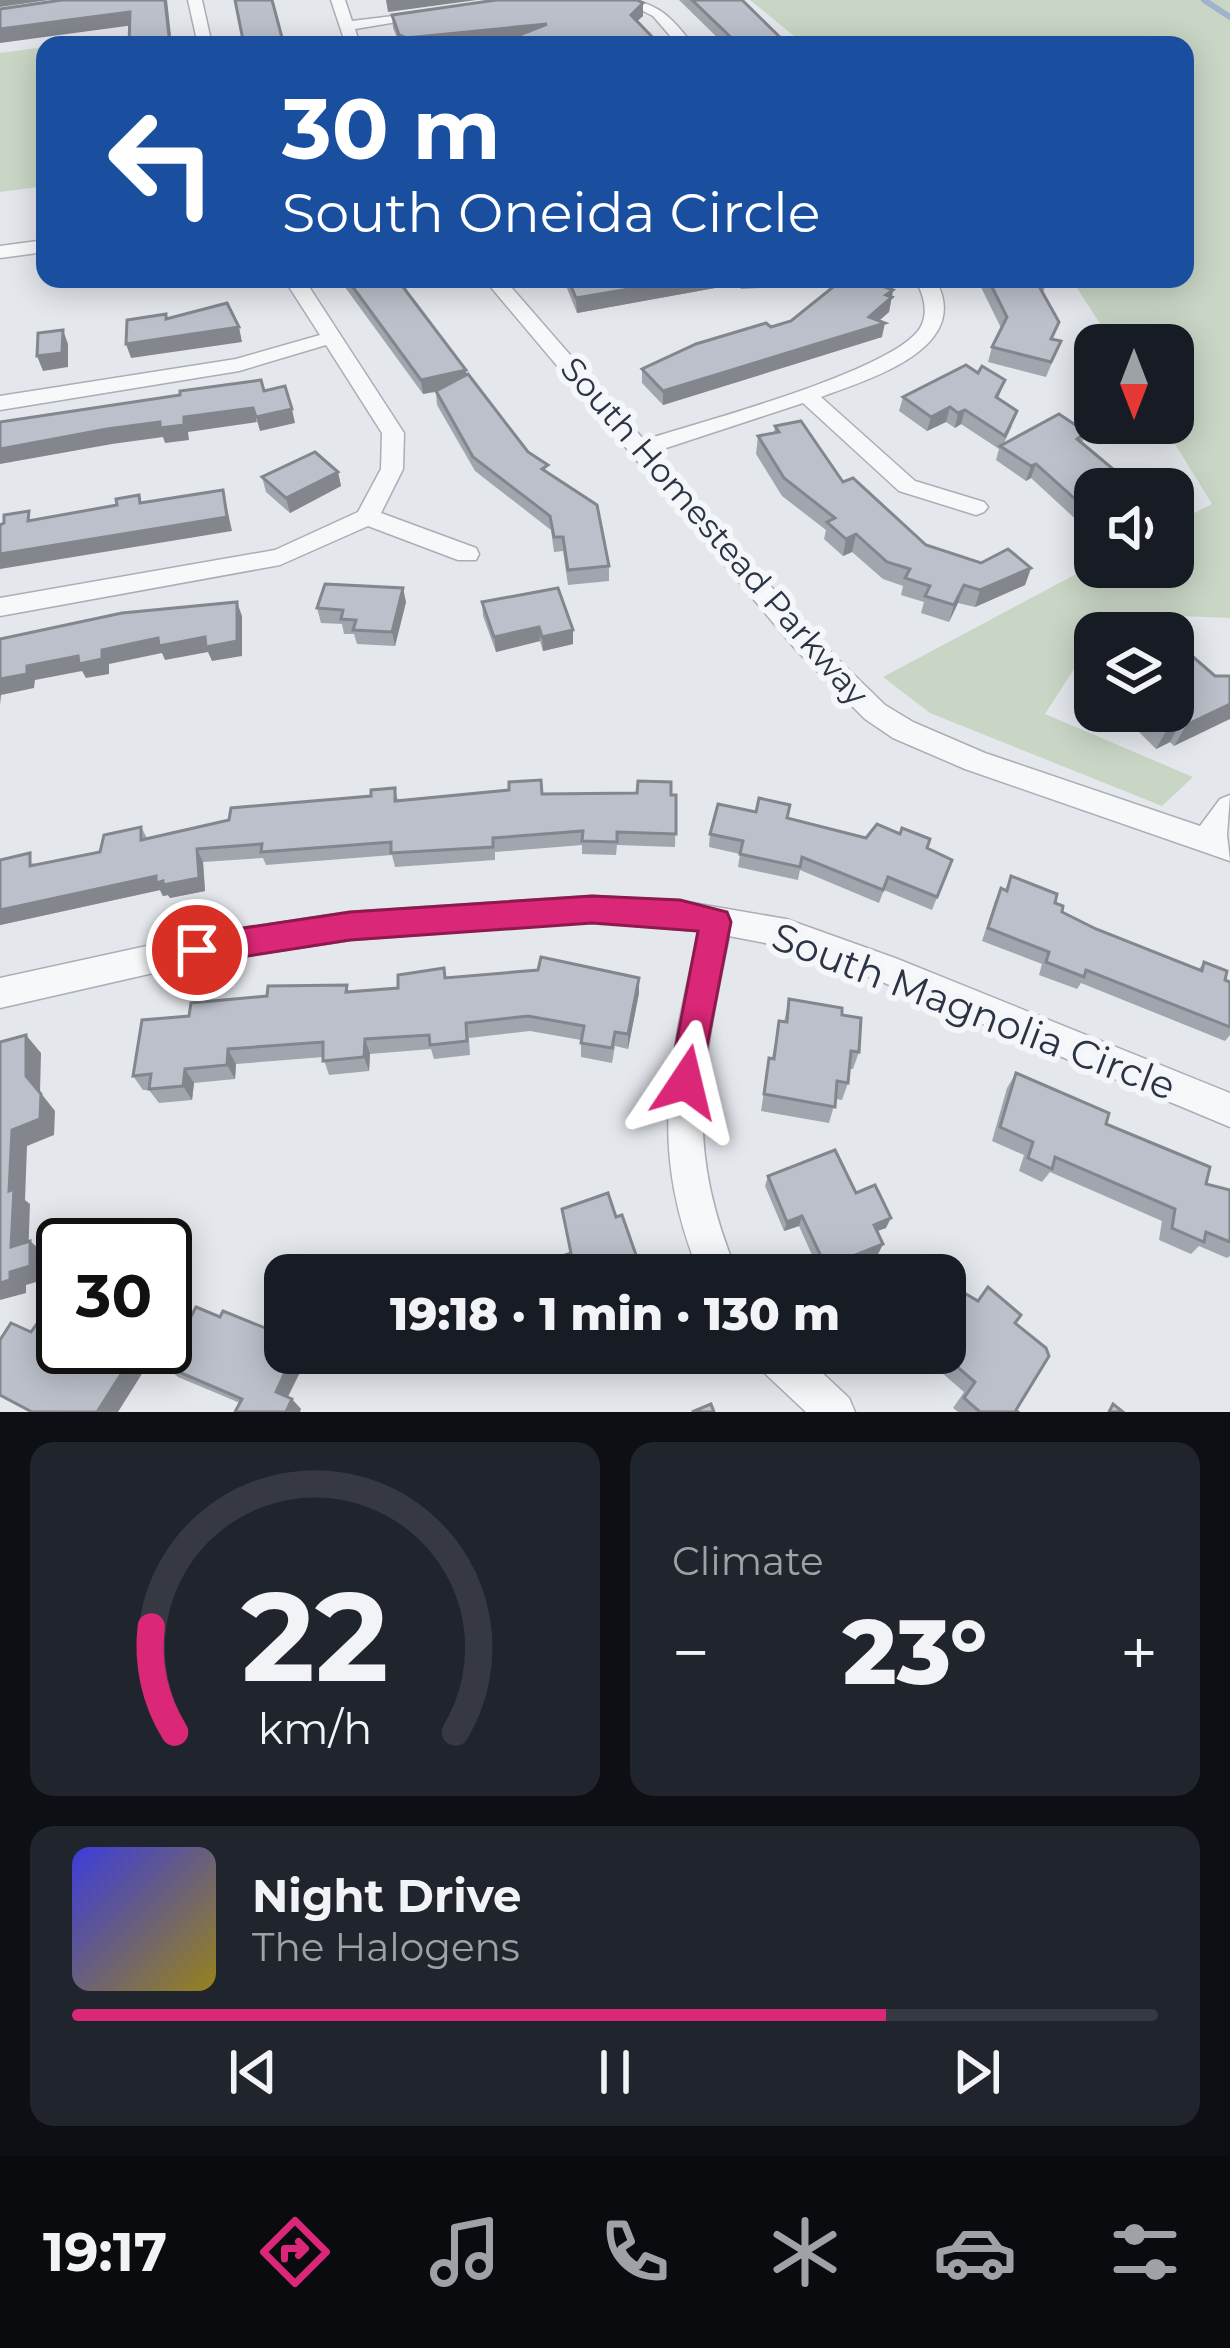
<!DOCTYPE html>
<html lang="en">
<head>
<meta charset="utf-8">
<style>
  body { margin:0; font-family:Montserrat,sans-serif; background:#20242c; color:#f1f3f6; height:100vh; display:flex; flex-direction:column; font-size:45px; white-space:nowrap }
  * { box-sizing:border-box; margin:0 }
  p { font-size:39px; color:#9ea1a6 }
  .icon { flex:none; width:66px; height:66px; fill:none; stroke:currentColor; stroke-width:2; stroke-linecap:round; stroke-linejoin:round }
  .map { position:relative; height:1412px; overflow:hidden }
  .side { display:flex; flex-direction:column; gap:30px; padding:30px; background:#0d0f14; flex:1 }
  .side>* { flex:none }
  .hud { position:absolute; left:36px; top:36px; width:1158px; height:252px; border-radius:24px; box-shadow:0 6px 30px #0003; background:#1a4fa0; color:#fff; overflow:hidden }
  .needle { width:78px; rotate:180deg }
  .tools { position:absolute; left:1074px; top:324px; display:grid; gap:24px }
  .tools a { display:grid; place-items:center; width:120px; height:120px; border-radius:24px; background:#171b24; box-shadow:0 6px 30px #0003; font-size:60px }
  .speed { position:absolute; left:36px; top:1218px; display:flex; gap:24px; font-size:60px; font-weight:700; text-align:center }
  .speed>* { display:grid; place-content:center; width:156px; height:156px; border-radius:50%; background:#171b24; box-shadow:0 6px 30px #0003; line-height:1 }
  .speed .limit { border:6px solid #111; border-radius:18px; background:#fff; color:#111 }
  .pin { position:absolute; display:grid; place-items:center; width:102px; height:102px; color:#fff; margin:-51px; border:6px solid #fff; border-radius:50%; box-shadow:0 3px 12px #0007 }
  .me { position:absolute; width:132px; margin:-66px; rotate:10deg; stroke-linejoin:round; filter:drop-shadow(0 0 9px #0008) }
  .turn { display:flex; align-items:center; gap:42px; height:252px; padding:0 48px; font-size:54px }
  .turn .icon { width:156px; height:156px; stroke-width:2.5 }
  .turn b { display:block; font-size:84px; line-height:102px }
  .big { font-size:90px; font-weight:800; line-height:1.1 }
  .side .widget { flex:1; display:flex; flex-direction:column; justify-content:center; gap:18px; min-width:0; padding:0 42px; border-radius:24px; background:#20242c }
  .side .dial { align-items:center; gap:0 }
  .dial svg { height:312px; overflow:visible; fill:none; stroke:#363941; stroke-width:7; stroke-linecap:round; text-anchor:middle }
  .dial text { fill:#f1f3f6; stroke:none }
  .song { display:flex; align-items:center; gap:36px }
  .cover { width:144px; height:144px; border-radius:18px; background:linear-gradient(135deg,hsl(240 70% 55%),hsl(50 70% 35%)) }
  .played { height:12px; border-radius:6px; background:linear-gradient(90deg,#db2777 75%,#363941 75%) }
  .keys { display:flex; justify-content:space-around; direction:ltr }
  .heat { display:flex; justify-content:space-between; align-items:center; font-size:66px; direction:ltr }
  .side .tiles { flex:1; display:grid; gap:30px; grid-template-columns:1fr 1fr }
  .widget:last-child { grid-column:span 2 }
  .trip { position:absolute; left:264px; top:1254px; width:702px; height:120px; border-radius:24px; background:#171b24; box-shadow:0 6px 30px #0003; font-weight:800; line-height:120px; text-align:center }
  .tab-bar { display:flex; height:192px; justify-content:space-around; align-items:center; background:#090b0e; color:#9ea1a6 }
  .tab-bar .icon { width:84px; height:84px }
  .tab-bar .selected { color:#db2777 }
  .tab-bar b { font-size:54px; color:#f1f3f6 }
  .map>svg:first-child { display:block }
</style>
</head>
<body>
<div class="map">
<svg width="1230" height="1412" viewBox="0 0 1230 1412">
  <rect width="100%" height="100%" fill="#e4e7ec"/>
  <g fill="#c9d6c5">
    <path d="M750,0H1230V618L1110,613L1045,714L1193,777L1162,806L930,713L883,677L1095,564L1173,567V524L1212,504L1162,423H1173V345H1114L1071,279H1185V45H805Z"/>
    <path d="M45,47V186L0,192V53Z"/>
  </g>
  <g fill="none" stroke-linecap="round" stroke-linejoin="round">
    <path stroke="#9fb4cc" stroke-width="6" d="M1204,0L1230,17"/>
    <defs>
      <g id="street">
        <path d="M188,0H202L212,45H198Z"/>
        <path d="M331,0H345L352,21L426,12L433,16L355,29L360,45H346Z"/>
        <path d="M622,0C657,0 673,19 693,45H678L653,16Z"/>
        <path d="M45,240V252L0,258V246Z"/>
        <path d="M284,279H304L404,433L403,469L381,513L476,548L479,554L476,560H458L368,526L280,565L0,616V598L275,550L358,512L381,469L382,433L326,345L239,371L0,410V396L236,359L320,335Z"/>
        <path d="M484,279H504L644,440C701,422 885,373 918,331C930,315 924,295 915,279H935C975,348 869,379 821,397L915,481L984,502L988,507L984,512L976,515L899,491L803,403L654,452L815,637L885,705L913,722L985,753L1200,826L1220,799L1230,795L1227,835L1230,861L965,769L893,738L865,719L797,651Z"/>
        <path d="M592,896L681,901L786,919L895,958L1230,1093V1127L875,979L786,947L729,936C702,1071 683,1143 738,1275H700C647,1146 670,1062 699,931L592,922L350,940L197,963L0,1008V978L197,935L350,912Z"/>
        <path d="M753,1353H801L849,1398L855,1412H806L758,1367Z"/>
      </g>
    </defs>
    <use href="#street" stroke="#a9aeb7" stroke-width="3"/>
    <use href="#street" fill="#f7f8fa" fill-rule="evenodd"/>
  </g>
  <g fill="#a1a5ae">
    <path d="M679,0H742L787,45H725Z"/>
    <path d="M392,15L643,16L505,41L464,45H400L393,28Z"/>
    <path d="M339,279H403L409,295L466,370V375L528,452L549,473L609,566V581L568,585L563,551L554,552L551,530L475,471L437,405L436,392L423,394Z"/>
    <path d="M566,279H805L761,288L741,289L737,284L577,313L566,286Z"/>
    <path d="M977,279H1042L1046,283L1043,293L1053,339L1061,341L1046,377L988,362L992,347L1001,328Z"/>
    <path d="M893,290L889,312L879,320L882,337L663,405L642,383V369Z"/>
    <path d="M978,373L1005,380L998,399L1012,426L1004,443L1086,432L1082,443L1095,489V537L1031,478L1026,481L996,460L999,449L961,424L955,428L946,422L927,431L899,411L903,397Z"/>
    <path d="M775,426L843,482L926,545L981,563L1031,568L1025,585L975,607L958,603L949,622L921,613L924,602L901,595L903,586L883,579L852,552L843,556L824,539L826,530L782,496L756,454L758,436L774,433Z"/>
    <path d="M338,472L341,486L290,513L266,492L262,477Z"/>
    <path d="M406,602L395,646L357,644L354,634H344L342,624L321,623L317,608Z"/>
    <path d="M482,602L573,630V644L543,651L540,641L496,652L483,616Z"/>
    <path d="M1215,676L1174,746L1170,742L1156,749L1122,715L1124,711H1173Z"/>
    <path d="M395,788L398,801L542,794L676,795L675,847L617,845L616,855L582,854V845L495,852V860L395,867L392,855L266,865L263,858L203,862L205,891L170,898L168,895L163,896L160,890L0,925V860L38,864L100,852L141,827L147,838L371,796Z"/>
    <path d="M787,818L866,838L927,848L952,860L932,910L884,890L879,903L800,870L798,880L738,867L740,854L709,847L710,834Z"/>
    <path d="M1011,876L1055,903L1062,912L1096,929L1199,969L1204,962L1230,982V1035L1225,1041L1081,983L1077,989L1039,975L1042,964L982,941L995,901L1001,888L1005,890Z"/>
    <path d="M444,968L446,978H639V993L628,1049L615,1046L612,1063L581,1057V1040L530,1031L469,1038L470,1055L434,1059L431,1049L370,1054L369,1071L329,1075L323,1057L236,1064L235,1079L194,1083L192,1100L159,1103L149,1090H143L133,1076L189,1016L267,996L347,985L349,992L398,988Z"/>
    <path d="M789,999L842,1015L859,1052L853,1069H849L848,1083L842,1100L836,1099L829,1123L761,1111L769,1058H772L779,1021L784,1022Z"/>
    <path d="M1016,1073L1106,1124L1206,1184L1230,1190V1256L1227,1258L1199,1246L1191,1254L1159,1240L1162,1221L1050,1172L1042,1182L1019,1171L1024,1155L992,1141L1007,1088Z"/>
    <path d="M768,1176L856,1193L886,1228L877,1231L883,1244L878,1254L821,1275L799,1226L784,1231L765,1186Z"/>
    <path d="M988,1287L1015,1323L1016,1410L1018,1412H958L953,1408L964,1392L919,1353H945L977,1300Z"/>
    <path d="M309,1354L288,1397L301,1409L240,1403L178,1377L165,1366Z"/>
  </g>
  <g fill="#83868d">
    <path d="M0,0H49L0,7Z"/>
    <path d="M165,0H167L172,45H170Z"/>
    <path d="M386,0H477L388,12Z"/>
    <path d="M643,3V16L630,28L631,15Z"/>
    <path d="M130,12L134,25L0,43V29Z"/>
    <path d="M547,24L548,37L464,45H407L406,38Z"/>
    <path d="M688,279H737V284L577,313L576,298Z"/>
    <path d="M762,279H805L761,288Z"/>
    <path d="M893,290L889,312L872,327L885,323L882,337L663,405V391L869,317Z"/>
    <path d="M239,327L242,342L131,358L126,344Z"/>
    <path d="M63,330L68,344V367L43,371L37,356Z"/>
    <path d="M466,370L467,384L423,394L421,380Z"/>
    <path d="M950,407L946,422L927,431L931,417Z"/>
    <path d="M253,408L257,422L188,432L189,440L165,443L163,437L112,444L0,464V449L107,429Z"/>
    <path d="M292,409L295,423L260,431L256,417Z"/>
    <path d="M965,410L961,424L955,428L958,413Z"/>
    <path d="M1036,464L1031,478L1026,481L1031,466Z"/>
    <path d="M338,472L341,486L290,513L286,498Z"/>
    <path d="M223,490L232,531L0,569V554Z"/>
    <path d="M856,534L852,552L843,556L846,539Z"/>
    <path d="M1031,568L1025,585L975,607L980,590Z"/>
    <path d="M964,585L958,603L949,622L954,605Z"/>
    <path d="M403,588L406,602L395,646L392,632Z"/>
    <path d="M237,602L242,616V656L212,661L208,652L165,660L162,653L109,664V674L86,678L82,671L35,680L34,688L1,695L0,705V679L27,666L102,650Z"/>
    <path d="M539,627L540,641L496,652L494,637Z"/>
    <path d="M573,630V644L543,651L542,637Z"/>
    <path d="M1230,704V719L1174,746L1186,725Z"/>
    <path d="M1181,721L1170,742L1156,749L1168,728Z"/>
    <path d="M197,849L203,862L205,891L170,898L168,895L163,896L160,890L0,925V910Z"/>
    <path d="M639,978V993L628,1049V1034Z"/>
    <path d="M26,1035L41,1053L40,1092L55,1111L54,1135L27,1146L25,1200L30,1204L28,1260L11,1247L9,1191L12,1130L26,1076Z"/>
    <path d="M365,1039L370,1054L369,1071L364,1057Z"/>
    <path d="M228,1049L236,1064L235,1079L227,1065Z"/>
    <path d="M185,1069L194,1083L192,1100L183,1086Z"/>
    <path d="M802,1216L799,1226L784,1231L787,1222Z"/>
    <path d="M891,1218L886,1228L869,1234L874,1225Z"/>
    <path d="M30,1241L46,1255V1279L26,1285V1293L0,1300V1283L10,1272Z"/>
    <path d="M883,1244L878,1254L822,1275L826,1267Z"/>
    <path d="M137,1349L150,1361L118,1412H97Z"/>
    <path d="M294,1353L309,1354L285,1402L276,1392Z"/>
    <path d="M620,1353H648L600,1372L599,1361Z"/>
    <path d="M292,1399L301,1409L300,1412H286Z"/>
  </g>
  <g fill="#bbc0ca" stroke="#83868d" stroke-width="3">
    <path d="M62,0H165L170,45H129L130,12L0,29V9Z"/>
    <path d="M235,0H272L284,45H244Z"/>
    <path d="M496,0H637L643,3L631,15L660,45H495L547,24L406,38L399,35L392,15Z"/>
    <path d="M692,0H742L787,44L739,45Z"/>
    <path d="M347,279H403L408,286L403,287L466,370L421,380Z"/>
    <path d="M568,279H688L576,298Z"/>
    <path d="M843,279H864L893,290L886,295L892,297L869,317L885,323L663,391L642,369L696,344L766,323L771,327L791,321Z"/>
    <path d="M988,279H1042L1046,283H1039L1040,288L1059,322L1051,339L1061,341L1051,362L992,347L1007,317Z"/>
    <path d="M227,303L239,327L126,344L127,320L166,314V319Z"/>
    <path d="M63,330L62,353L37,356L38,333Z"/>
    <path d="M966,365L978,373L982,366L1005,380L996,397L1017,411L1005,436L965,410L958,413L950,407L931,417L903,397Z"/>
    <path d="M468,374L528,452L548,465L542,469L597,505L609,566L568,570L563,537H554L550,516L473,457L436,391Z"/>
    <path d="M261,380L264,391L285,386L292,409L256,417L253,408L184,417V425L160,428V422L107,429L0,449V422L180,395V391Z"/>
    <path d="M1059,414L1086,432L1077,439L1137,489H1095V517L1036,464L1031,466L1000,446Z"/>
    <path d="M801,421L843,482L853,478L926,545L981,563L1008,549L1031,568L980,590L964,585L954,605L925,596L930,586L905,578L910,569L887,562L856,534L846,539L827,522L835,518L784,478L758,436L779,432L775,426Z"/>
    <path d="M315,452L338,472L286,498L262,477Z"/>
    <path d="M223,490L227,517L0,554V525L4,523V515L29,511L28,521L117,505L116,499L139,495L140,503Z"/>
    <path d="M325,584L403,588L392,632L353,630L356,620L341,619L343,610L317,608Z"/>
    <path d="M558,588L573,630L542,637L539,627L494,637L482,602Z"/>
    <path d="M237,602V641L206,647L205,637L159,646L158,638L102,650V659L79,664L78,656L27,666V674L0,679V639L122,613Z"/>
    <path d="M1192,656L1215,676H1230V704L1186,725L1181,721L1168,728L1149,711H1173V665Z"/>
    <path d="M541,780L542,794L637,793L638,781L671,782V795H676V834L617,832V842L582,841L583,831L493,838V847L391,853V842L261,852L262,844L197,849L199,878L163,885V881L156,883V876L0,910V860L30,853V866L100,852L104,835L141,827V840L229,820L231,808L371,796V790L395,788V801L509,790V782Z"/>
    <path d="M759,798L790,805L787,818L866,838L877,824L900,834L902,828L930,839L927,848L952,860L937,897L888,877L883,890L802,857L800,867L740,854L743,841L710,834L718,804L756,812Z"/>
    <path d="M1011,876L1057,894L1055,903L1063,906L1062,912L1096,929L1202,971L1204,962L1227,971L1225,980L1230,982V1027L1086,970L1084,977L1046,962L1049,952L988,928L1001,888L1007,891Z"/>
    <path d="M541,957L639,978L628,1034L615,1032L612,1048L581,1043L584,1026L528,1016L466,1023L467,1041L430,1045L429,1035L365,1039L364,1057L323,1061V1042L228,1049L227,1065L185,1069L183,1086L149,1089L151,1074L133,1076L142,1020L189,1016L191,1003L267,996L268,986L347,985L346,992L398,988V975L444,968L445,978L538,970Z"/>
    <path d="M789,999L842,1008V1015L861,1018L859,1052L851,1051L848,1083L837,1081L835,1107L764,1094L769,1058L774,1059L779,1021L787,1022Z"/>
    <path d="M26,1035V1076L41,1094L40,1119L12,1130L9,1191L14,1189L11,1247L30,1241V1266L10,1272V1280L0,1283V1042Z"/>
    <path d="M1016,1073L1109,1113L1106,1124L1210,1167L1206,1184L1230,1190V1242L1206,1232L1204,1242L1172,1228L1175,1209L1055,1157L1052,1169L1028,1158L1033,1142L1000,1127Z"/>
    <path d="M835,1150L856,1193L875,1185L891,1218L874,1225L883,1244L826,1267L802,1216L787,1222L768,1176Z"/>
    <path d="M608,1193L616,1217L622,1215L643,1275H554L549,1261L571,1253L562,1209Z"/>
    <path d="M949,1284L978,1301L988,1287L1021,1315L1015,1323L1046,1348L1049,1356L1016,1410L1018,1412H980L964,1398L975,1382L941,1353H945V1290Z"/>
    <path d="M196,1307L220,1317L223,1311L285,1336V1353H294L276,1392L292,1399L286,1412H235L242,1399L165,1366Z"/>
    <path d="M11,1323L31,1332L36,1325L63,1339V1347H80L85,1350L87,1347H132L137,1349L97,1412H32L0,1395V1340Z"/>
    <path d="M597,1353H620L599,1361Z"/>
    <path d="M711,1404L714,1412H692Z"/>
    <path d="M1113,1404L1123,1412H1109Z"/>
  </g>
  <path fill="#db2777" stroke="#8e194d" stroke-width="3" d="M592,896L680,900L727,912L731,922L698,1093L686,1098L674,1093L669,1082L698,931L592,923L350,940L197,964L186,960L182,950L186,939L197,935L350,912Z"/>
  <g text-anchor="middle" dominant-baseline="central" stroke-width="12" stroke-linejoin="round" paint-order="stroke">
    <g font-size="33" fill="#2b3445" stroke="#f4f6f9">
      <text transform="translate(715 531) rotate(49)">South Homestead Parkway</text>
    </g>
    <g font-size="39" fill="#2b3445" stroke="#f4f6f9">
      <text transform="translate(974 1011) rotate(21)">South Magnolia Circle</text>
    </g>
  </g>
</svg>
<div class="tools">
<a><svg class="needle" viewBox="-14 -14 28 28"><path d="M0-13l5 13h-10z" fill="#e53935"/><path d="M0 13l5-13h-10z" fill="#9ea1a6"/></svg></a>
<a><svg class="icon" aria-label="sound" viewBox="0 0 24 24"><path d="M4 9h4l5-4v14l-5-4H4zM17 9q2 3 0 6"/></svg></a>
<a><svg class="icon" aria-label="layers" viewBox="0 0 24 24"><path d="M12 4l9 5-9 5-9-5zM3 14l9 5 9-5"/></svg></a>
</div>
<div class="speed"><div class="limit">30</div></div>
<div class="pin" style="left:197px;top:950px;background:#d93025"><svg class="icon" aria-label="arrive" viewBox="0 0 24 24"><path d="M6 21V4h12l-3 4 3 4H6"/></svg></div>
<svg class="me" style="left:686px;top:1082px" viewBox="-20 -20 40 40"><path d="M0-17L14 15 0 8-14 15z" fill="#db2777" stroke="#fff" stroke-width="4"/></svg>
<div class="trip">19:18 · 1 min · 130 m</div>
<div class="hud">
<div class="turn"><svg class="icon" aria-label="left" viewBox="0 0 24 24"><path d="M17 20v-9H6M10 6l-5 5 5 5"/></svg><div><b>30 m</b>South Oneida Circle</div></div>
</div>
</div>
<section class="side">
<div class="tiles">
<div class="widget dial"><svg viewBox="0 0 100 80">
<path d="M14 69A42 42 0 1 1 86 69"/>
<path d="M14 69A42 42 0 0 1 8 42" stroke="#db2777"/>
<text x="50" y="56" font-size="32" font-weight="700">22</text>
<text x="50" y="72" font-size="11">km/h</text>
</svg></div>
<div class="widget"><p>Climate</p>
<div class="heat"><a>−</a><b class="big">23°</b><a>+</a></div>
</div>
<div class="widget">
<div class="song"><i class="cover"></i><div><b>Night Drive</b><p>The Halogens</p></div></div>
<div class="played"></div>
<div class="keys"><svg class="icon" aria-label="previous" viewBox="0 0 24 24"><path d="M18 5L8 12l10 7zM5 5v14"/></svg><svg class="icon" aria-label="pause" viewBox="0 0 24 24"><path d="M8 5v14M16 5v14"/></svg><svg class="icon" aria-label="next" viewBox="0 0 24 24"><path d="M6 5l10 7-10 7zM19 5v14"/></svg></div>
</div>
</div>
</section>
<nav class="tab-bar">
<b>19:17</b>
<svg class="icon selected" aria-label="directions" viewBox="0 0 24 24"><path d="M12 3l9 9-9 9-9-9zM9 14v-3h6M13 9l2 2-2 2"/></svg>
<svg class="icon" aria-label="music" viewBox="0 0 24 24"><path d="M9 18V5l10-2v13"/><circle cx="6" cy="18" r="3"/><circle cx="16" cy="16" r="3"/></svg>
<svg class="icon" aria-label="phone" viewBox="0 0 24 24"><path d="M5 4h4l2 5-3 2q2 4 5 5l2-3 5 2v4C11 20 4 13 5 4z"/></svg>
<svg class="icon" aria-label="climate" viewBox="0 0 24 24"><path d="M12 3v18M4 7l16 10M4 17L20 7"/></svg>
<svg class="icon" aria-label="car" viewBox="0 0 24 24"><path d="M5 17H2v-5l4-1 3-4h7l3 4 3 1v5h-3M9 17h6M6 11h13"/><circle cx="7" cy="17" r="2"/><circle cx="17" cy="17" r="2"/></svg>
<svg class="icon" aria-label="filters" viewBox="0 0 24 24"><path d="M4 7h16M4 17h16"/><circle cx="9" cy="7" r="2"/><circle cx="15" cy="17" r="2"/></svg>
</nav>
</body>
</html>
